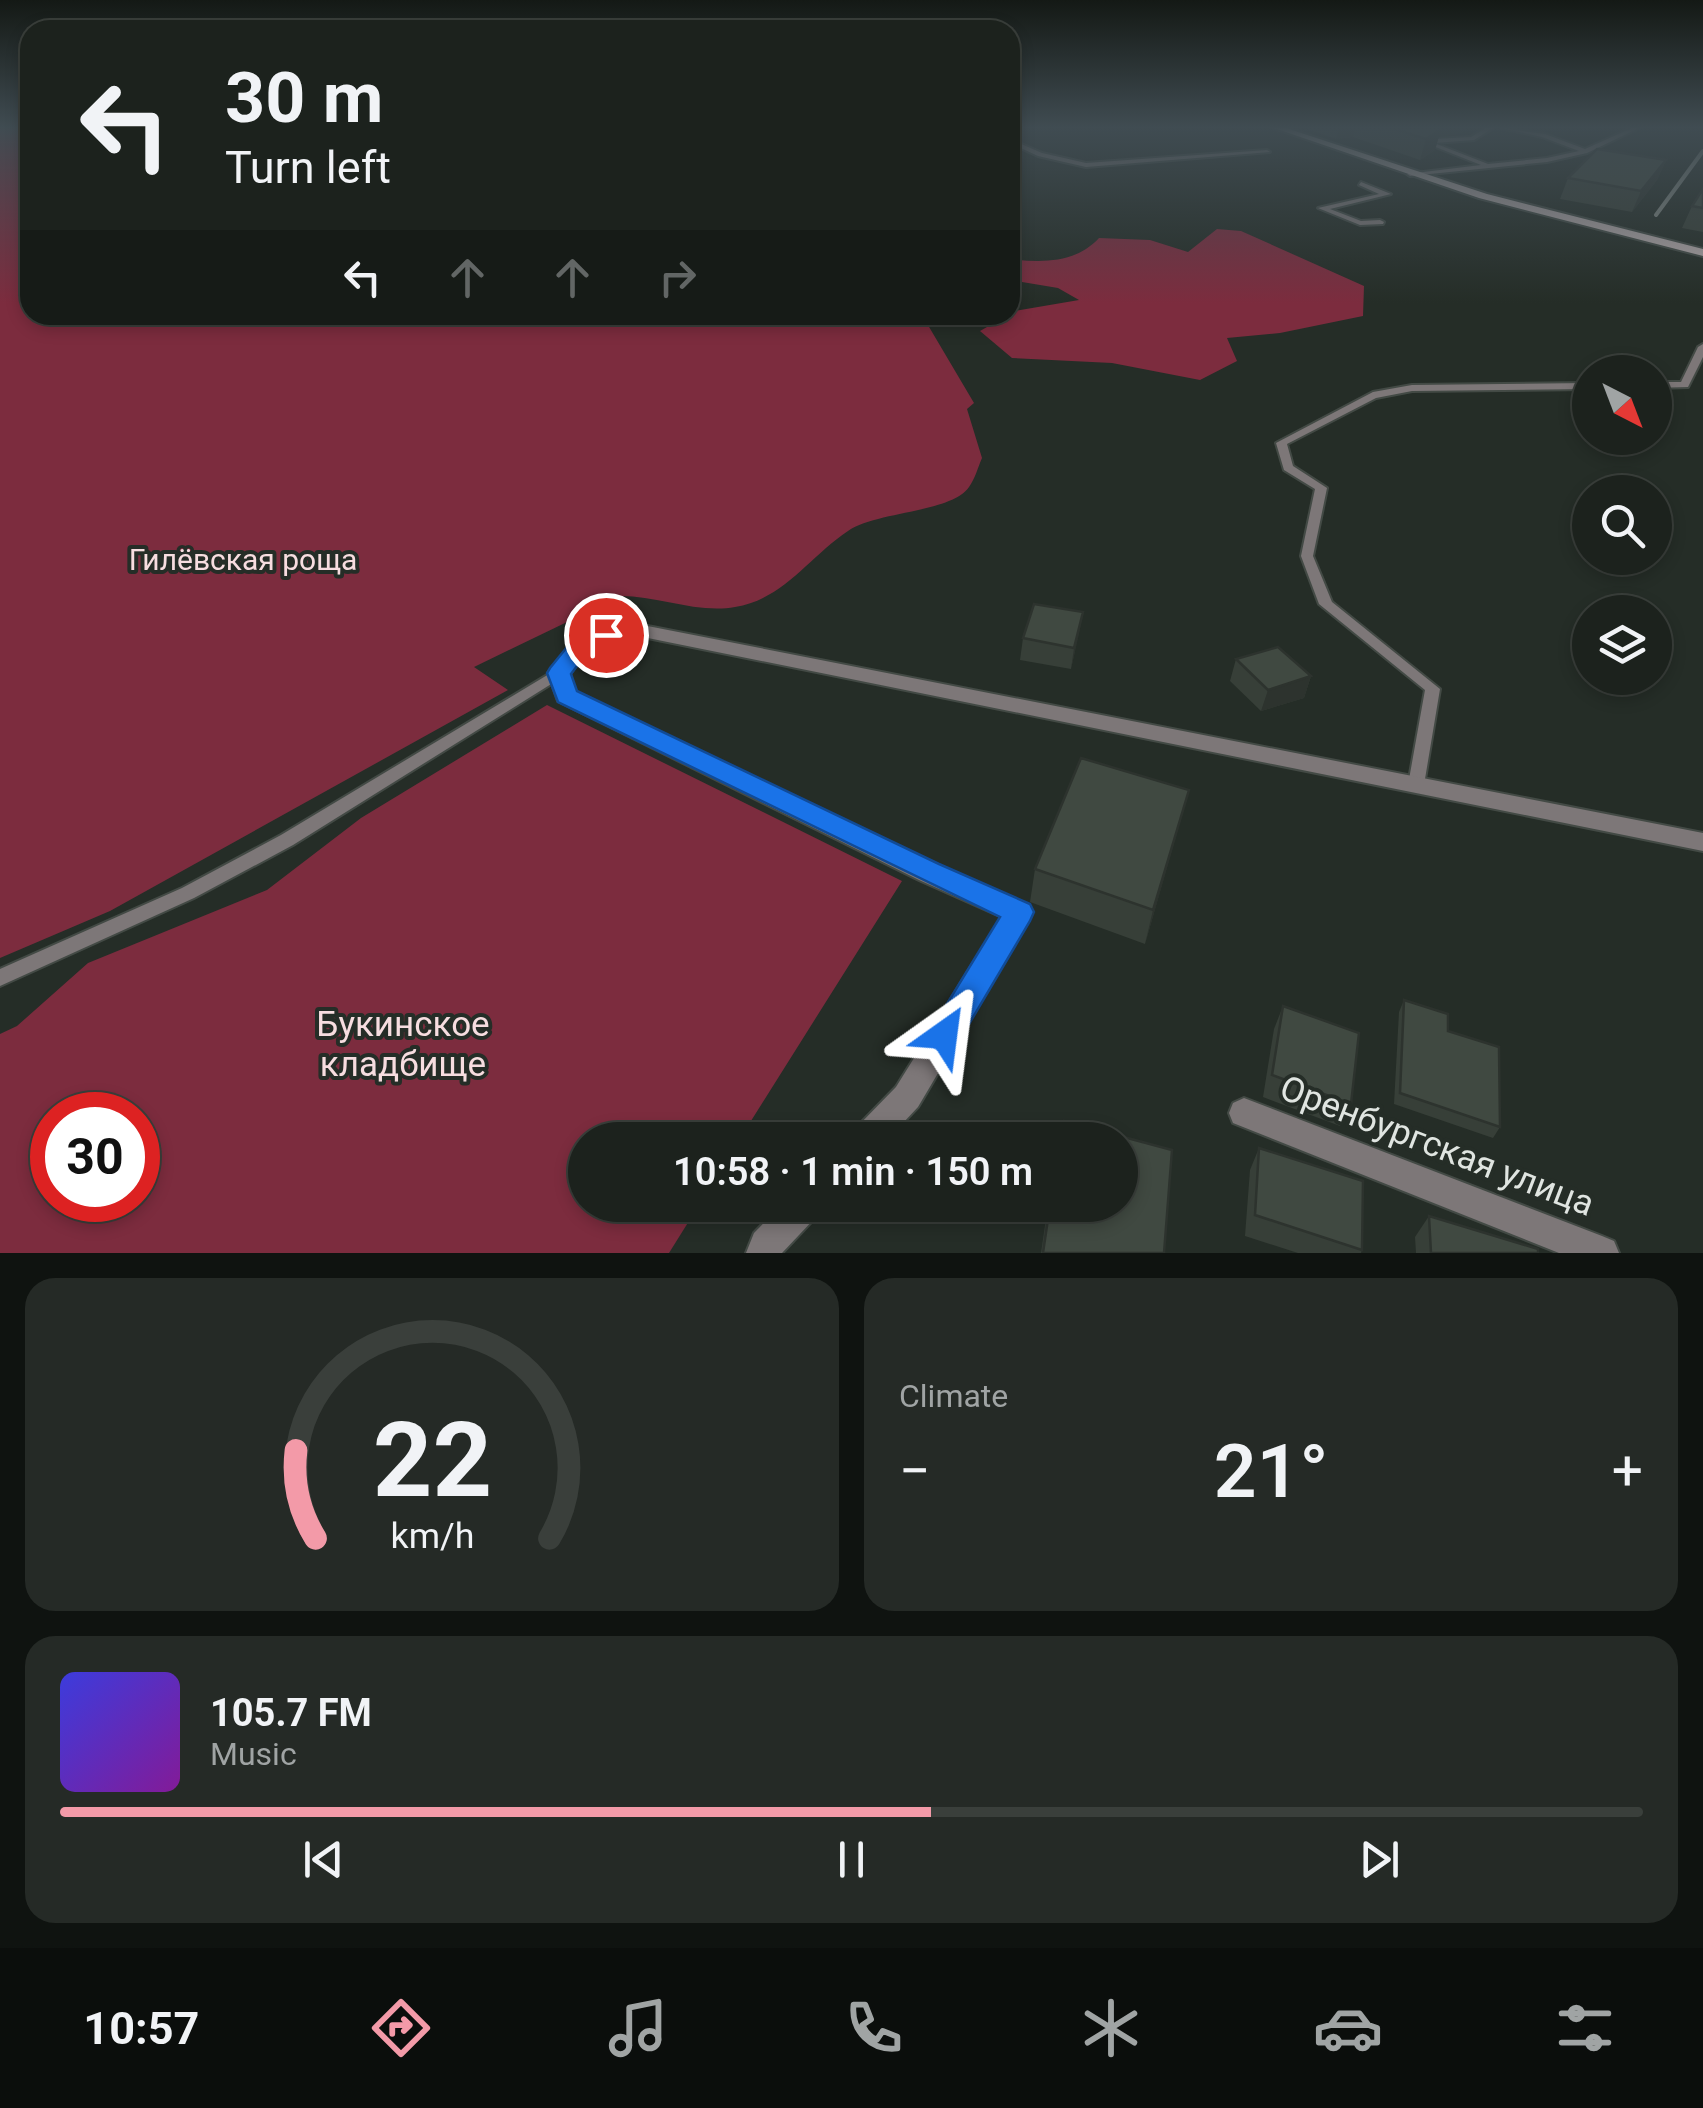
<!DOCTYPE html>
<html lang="en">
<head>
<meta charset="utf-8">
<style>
  body { margin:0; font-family:Roboto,sans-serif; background:#252a26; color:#f1f3f6; height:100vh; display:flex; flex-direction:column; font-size:38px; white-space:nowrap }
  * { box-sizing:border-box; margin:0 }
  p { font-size:32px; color:#a0a4a4 }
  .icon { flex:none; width:55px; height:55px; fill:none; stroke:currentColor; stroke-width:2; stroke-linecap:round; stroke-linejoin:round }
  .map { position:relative; height:1253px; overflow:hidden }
  .side { display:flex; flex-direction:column; gap:25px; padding:25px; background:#0f1310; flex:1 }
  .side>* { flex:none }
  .banner { position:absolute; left:20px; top:20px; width:1000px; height:305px; border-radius:30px; box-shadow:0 5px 15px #0003,0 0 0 2px #3a3f3b; background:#1c221d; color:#f1f3f6; overflow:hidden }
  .needle { width:65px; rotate:138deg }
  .fabs { position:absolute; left:1572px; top:355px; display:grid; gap:20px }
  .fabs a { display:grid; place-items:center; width:100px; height:100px; border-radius:50%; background:#1c221d; box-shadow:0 5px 15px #0003,0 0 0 2px #3a3f3b; font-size:50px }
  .speed { position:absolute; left:30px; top:1092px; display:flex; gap:20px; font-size:50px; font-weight:700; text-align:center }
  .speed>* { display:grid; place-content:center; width:130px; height:130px; border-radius:50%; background:#1c221d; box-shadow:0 5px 15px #0003,0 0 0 2px #3a3f3b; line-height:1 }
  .speed .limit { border:15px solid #d22; background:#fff; color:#111 }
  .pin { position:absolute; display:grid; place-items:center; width:85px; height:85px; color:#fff; margin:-42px; border:5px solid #fff; border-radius:50%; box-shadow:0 2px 10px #0007 }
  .me { position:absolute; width:110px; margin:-55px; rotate:31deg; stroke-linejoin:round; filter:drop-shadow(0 0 8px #0008) }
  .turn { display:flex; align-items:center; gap:35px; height:210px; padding:0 40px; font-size:45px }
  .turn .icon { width:130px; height:130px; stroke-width:2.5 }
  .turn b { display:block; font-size:70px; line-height:85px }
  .lanes { display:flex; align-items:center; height:95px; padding:0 40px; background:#0003; justify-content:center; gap:50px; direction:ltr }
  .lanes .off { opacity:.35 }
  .big { font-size:75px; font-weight:600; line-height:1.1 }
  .side .card { flex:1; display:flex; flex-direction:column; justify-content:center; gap:15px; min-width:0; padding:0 35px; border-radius:30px; background:#252a26 }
  .side .dial { align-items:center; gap:0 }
  .dial svg { height:260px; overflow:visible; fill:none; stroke:#3a3f3b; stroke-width:7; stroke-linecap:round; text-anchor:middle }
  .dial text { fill:#f1f3f6; stroke:none }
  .song { display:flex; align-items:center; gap:30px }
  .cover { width:120px; height:120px; border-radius:15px; background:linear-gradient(135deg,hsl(240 70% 55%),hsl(290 70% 35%)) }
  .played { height:10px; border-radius:5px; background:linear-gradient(90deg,#f39aa8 55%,#3a3f3b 55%) }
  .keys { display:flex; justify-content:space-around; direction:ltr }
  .heat { display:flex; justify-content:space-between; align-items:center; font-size:55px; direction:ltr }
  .side .tiles { flex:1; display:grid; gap:25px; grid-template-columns:1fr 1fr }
  .card:last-child { grid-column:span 2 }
  .trip { position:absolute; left:568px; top:1122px; width:570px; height:100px; border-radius:50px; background:#1c221d; box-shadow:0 5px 15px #0003,0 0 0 2px #3a3f3b; font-weight:600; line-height:100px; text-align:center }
  .tabs { display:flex; height:160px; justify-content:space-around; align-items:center; background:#0b0e0c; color:#a0a4a4 }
  .tabs .icon { width:70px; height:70px }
  .tabs .on { color:#f39aa8 }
  .tabs b { font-size:45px; color:#f1f3f6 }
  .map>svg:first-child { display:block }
</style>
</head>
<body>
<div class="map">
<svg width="1703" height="1253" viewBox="0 0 1703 1253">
  <rect width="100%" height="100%" fill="#252d27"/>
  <g fill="#7c2c3e" fill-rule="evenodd">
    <path d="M0,128H30V315H922L974,403L967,409L982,458C978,467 975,479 969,487C951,513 877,511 848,531C809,557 784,599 735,607C699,614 658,596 621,596L474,667L508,690L110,911L0,958Z"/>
    <path d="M1217,229L1241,231L1364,286L1363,316L1280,333L1227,338L1237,361L1200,380L1112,363L1012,358L980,331L1015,311L1079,300L1058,288L1010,280V259C1043,263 1076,263 1099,238L1150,240L1188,252Z"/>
    <path d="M547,705L902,881L739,1140H585V1205H699L669,1253H0V1034L17,1026L88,963L267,890L361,818ZM52,1115H138V1200H52Z"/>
  </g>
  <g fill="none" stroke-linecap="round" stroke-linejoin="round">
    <defs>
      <g id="lane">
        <path d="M1486,128H1493L1474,140L1434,143L1488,164L1547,158L1579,151L1542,137L1501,128L1545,134L1585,149L1632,128H1639L1587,153L1547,162L1410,176L1407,174L1481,165L1418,140L1421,138L1431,142L1434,139L1471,137Z"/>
        <path d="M1010,139L1042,153L1086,163L1267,150L1270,152L1086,167L1038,156L1010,143Z"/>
        <path d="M1361,182L1391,194L1330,209L1361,221L1380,220L1384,222L1383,224L1360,225L1318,208L1379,194L1359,185Z"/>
        <path d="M1703,344V357L1688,387L1655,388V382H1681L1698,347Z"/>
        <path d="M1590,383V389L1412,391L1376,398L1287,444L1293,466L1327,488L1313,556L1332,602L1440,689L1424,785L1422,789L1416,791L1410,789L1408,785L1425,690L1319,604L1301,556L1315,489L1284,470L1276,443L1373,392L1412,385Z"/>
        <path d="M559,668L564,670L566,673L564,676L293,845L194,898L0,986V969L182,888L281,835Z"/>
      </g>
      <g id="street">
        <path d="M627,622L1703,833V851L628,634L591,645L570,674L575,692L937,866L1028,905L1032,913L1028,921L918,1107L887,1140H850L855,1129L896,1087L1002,917L919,880L558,701L548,673L577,637Z"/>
        <path d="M1244,1098L1602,1236L1614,1241L1619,1253H1559L1233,1123L1229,1113L1233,1103Z"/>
        <path d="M781,1205H820L816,1217L782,1253H746L754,1233Z"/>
      </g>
      <path id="secondary" d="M1274,128H1286L1487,194L1703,249V256L1479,198Z"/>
    </defs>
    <use href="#lane" stroke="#434a45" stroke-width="4"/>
    <use href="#street" stroke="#434a45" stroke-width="4"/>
    <use href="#secondary" stroke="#434a45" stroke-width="4"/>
    <use href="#lane" fill="#7d7778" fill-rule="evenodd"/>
    <use href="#street" fill="#7d7778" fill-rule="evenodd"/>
    <use href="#secondary" fill="#aca2a3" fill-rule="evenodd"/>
    <path stroke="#7f8580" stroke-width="4" d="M1656,215L1703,151"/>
  </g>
  <g fill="#373f38">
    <path d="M1305,128H1468L1459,134L1439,136L1435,150L1420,160L1353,137L1336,139Z"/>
    <path d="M1666,160L1657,180L1632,212L1560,199L1568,178Z"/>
    <path d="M1703,189V232L1682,228L1692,206Z"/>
    <path d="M1083,612L1071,669L1020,660L1023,638Z"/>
    <path d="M1236,659L1311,676L1304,698L1261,711L1230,681Z"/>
    <path d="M1189,790L1145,944L1030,902L1035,869Z"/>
    <path d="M1404,1000L1448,1031L1500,1127L1493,1138L1394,1104L1399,1012Z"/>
    <path d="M1283,1006L1351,1104L1340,1126L1263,1097L1274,1029Z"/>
    <path d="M1064,1121L1172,1150L1164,1253H1041L1048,1205H1120V1140H1059Z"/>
    <path d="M1259,1148L1362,1250L1361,1253H1298L1245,1236L1250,1170Z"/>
    <path d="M1429,1216L1538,1253H1416L1415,1237Z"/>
  </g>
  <g fill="#2d332e">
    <path d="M1339,128H1355L1353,137L1336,139Z"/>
    <path d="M1434,128H1468L1459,134L1439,136L1435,150L1420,160L1426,139Z"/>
    <path d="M1666,160L1657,180L1632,212L1641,191Z"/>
    <path d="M1083,612L1079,634L1071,669L1074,648Z"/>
    <path d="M1311,676L1304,698L1261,711L1268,690Z"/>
    <path d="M1189,790L1180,823L1145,944L1153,910Z"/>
  </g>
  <g fill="#404941" stroke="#2d332e" stroke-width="2.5">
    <path d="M1392,128H1435L1441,129L1426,139Z"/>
    <path d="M1597,149L1666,160L1641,191L1568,178Z"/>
    <path d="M1703,189V208L1692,206Z"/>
    <path d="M1034,604L1083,612L1074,648L1023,638Z"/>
    <path d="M1278,647L1311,676L1268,690L1236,659Z"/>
    <path d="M1081,758L1189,790L1153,910L1035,869Z"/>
    <path d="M1404,1000L1448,1014V1031L1499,1047L1500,1127L1400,1093Z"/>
    <path d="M1283,1006L1359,1033L1351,1104L1272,1075Z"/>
    <path d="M1064,1121L1172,1150L1164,1253H1043L1050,1205H1120V1140H1061Z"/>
    <path d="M1259,1148L1363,1181L1362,1250L1255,1215Z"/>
    <path d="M1429,1216L1538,1249V1253H1431Z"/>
  </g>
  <linearGradient id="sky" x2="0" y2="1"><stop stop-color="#141915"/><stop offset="0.42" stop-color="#404c52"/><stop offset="1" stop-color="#404c52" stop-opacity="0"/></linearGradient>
  <rect width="1703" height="303" fill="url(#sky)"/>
  <path fill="#1a73e8" stroke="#114b97" stroke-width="2.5" d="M606,628L617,635L614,640L592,646L571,674L577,691L939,864L1030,904L1034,912L1030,921L956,1046L944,1050L933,1046L928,1035L1000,917L558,702L547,673L550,668L576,636Z"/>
  <g text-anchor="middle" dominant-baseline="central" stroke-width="8" stroke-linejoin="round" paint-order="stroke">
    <g font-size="30" fill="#f7dde0" stroke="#252d27">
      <text x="243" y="559">Гилёвская роща</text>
    </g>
    <g font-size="35" fill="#f7dde0" stroke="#252d27">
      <text x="403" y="1024">Букинское<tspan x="403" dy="40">кладбище</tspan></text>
    </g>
    <g font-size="35" fill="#e0e5e1" stroke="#252d27">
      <text transform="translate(1437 1146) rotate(21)">Оренбургская улица</text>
    </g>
  </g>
</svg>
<div class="fabs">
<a><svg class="needle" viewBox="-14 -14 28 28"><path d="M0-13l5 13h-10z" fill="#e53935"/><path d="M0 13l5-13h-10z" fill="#a0a4a4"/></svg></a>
<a><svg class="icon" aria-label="search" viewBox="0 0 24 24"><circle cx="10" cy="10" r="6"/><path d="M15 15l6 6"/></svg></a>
<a><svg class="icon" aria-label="layers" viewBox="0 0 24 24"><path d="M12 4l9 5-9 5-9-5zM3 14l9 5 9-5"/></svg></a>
</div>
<div class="speed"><div class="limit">30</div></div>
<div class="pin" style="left:606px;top:635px;background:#d93025"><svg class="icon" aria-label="arrive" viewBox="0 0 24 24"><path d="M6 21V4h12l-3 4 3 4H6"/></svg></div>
<svg class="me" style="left:944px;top:1035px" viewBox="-20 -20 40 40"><path d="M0-17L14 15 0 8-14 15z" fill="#1a73e8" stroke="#fff" stroke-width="4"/></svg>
<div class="trip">10:58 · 1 min · 150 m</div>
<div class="banner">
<div class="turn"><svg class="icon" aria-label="left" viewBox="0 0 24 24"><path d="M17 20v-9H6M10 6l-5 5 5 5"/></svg><div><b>30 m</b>Turn left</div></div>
<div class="lanes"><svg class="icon" aria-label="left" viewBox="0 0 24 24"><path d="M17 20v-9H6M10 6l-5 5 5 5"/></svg><svg class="icon off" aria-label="ahead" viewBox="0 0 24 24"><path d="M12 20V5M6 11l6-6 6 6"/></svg><svg class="icon off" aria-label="ahead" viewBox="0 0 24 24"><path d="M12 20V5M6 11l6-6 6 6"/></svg><svg class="icon off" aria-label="right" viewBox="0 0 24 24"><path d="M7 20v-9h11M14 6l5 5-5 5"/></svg></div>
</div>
</div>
<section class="side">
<div class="tiles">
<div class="card dial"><svg viewBox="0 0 100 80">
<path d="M14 69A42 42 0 1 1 86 69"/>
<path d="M14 69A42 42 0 0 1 8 42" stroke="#f39aa8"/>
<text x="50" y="56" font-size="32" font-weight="700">22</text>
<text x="50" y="72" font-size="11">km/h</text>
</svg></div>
<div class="card"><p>Climate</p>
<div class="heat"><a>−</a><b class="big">21°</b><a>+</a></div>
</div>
<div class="card">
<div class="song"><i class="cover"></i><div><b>105.7 FM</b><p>Music</p></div></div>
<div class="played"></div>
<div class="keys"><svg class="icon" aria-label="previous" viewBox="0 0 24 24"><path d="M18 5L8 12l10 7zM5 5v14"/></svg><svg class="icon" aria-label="pause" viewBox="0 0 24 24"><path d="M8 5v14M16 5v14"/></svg><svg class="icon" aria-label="next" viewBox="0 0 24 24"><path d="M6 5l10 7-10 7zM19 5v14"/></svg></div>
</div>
</div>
</section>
<nav class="tabs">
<b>10:57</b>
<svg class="icon on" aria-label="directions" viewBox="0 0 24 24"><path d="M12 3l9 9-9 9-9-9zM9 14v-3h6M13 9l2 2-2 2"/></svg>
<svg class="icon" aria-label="music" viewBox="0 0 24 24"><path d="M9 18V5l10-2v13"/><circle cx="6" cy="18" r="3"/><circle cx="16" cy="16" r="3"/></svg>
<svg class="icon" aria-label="phone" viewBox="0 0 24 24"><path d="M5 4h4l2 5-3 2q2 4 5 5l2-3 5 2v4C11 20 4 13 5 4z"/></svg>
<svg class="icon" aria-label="climate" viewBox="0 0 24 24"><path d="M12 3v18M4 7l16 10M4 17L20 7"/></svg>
<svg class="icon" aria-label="car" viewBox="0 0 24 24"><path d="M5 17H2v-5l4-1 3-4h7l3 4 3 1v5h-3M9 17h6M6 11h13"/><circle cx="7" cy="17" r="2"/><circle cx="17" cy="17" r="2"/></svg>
<svg class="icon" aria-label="filters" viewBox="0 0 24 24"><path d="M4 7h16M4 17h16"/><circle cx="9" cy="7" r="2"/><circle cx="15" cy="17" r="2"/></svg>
</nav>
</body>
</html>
